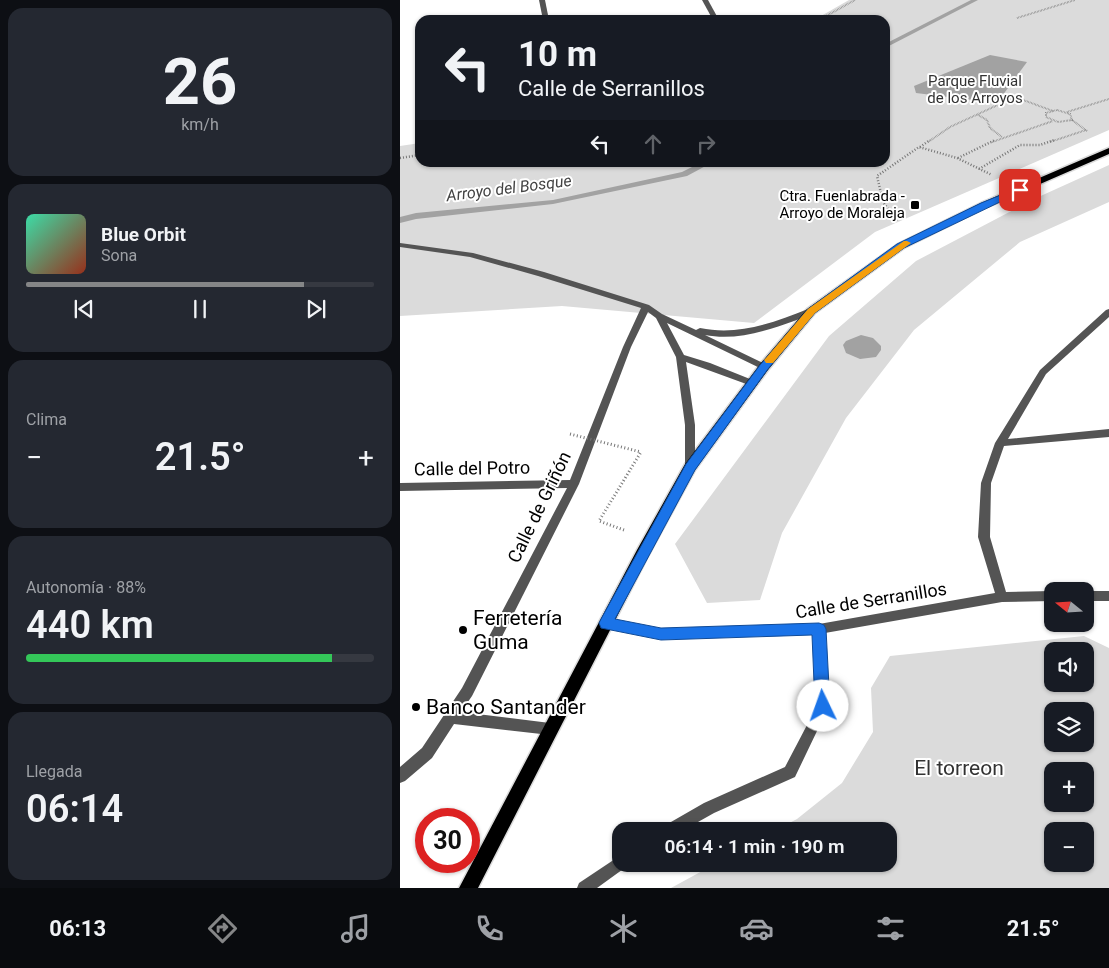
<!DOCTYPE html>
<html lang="es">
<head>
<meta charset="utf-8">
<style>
  body { margin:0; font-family:Roboto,sans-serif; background:#242831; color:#f1f3f6; height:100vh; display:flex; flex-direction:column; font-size:19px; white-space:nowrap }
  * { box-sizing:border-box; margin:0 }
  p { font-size:16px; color:#9ea1a6 }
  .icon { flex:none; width:28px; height:28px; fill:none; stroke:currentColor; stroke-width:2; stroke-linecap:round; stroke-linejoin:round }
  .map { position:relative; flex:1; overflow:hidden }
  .panel { display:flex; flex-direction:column; gap:8px; padding:8px; background:#0d0f14; width:400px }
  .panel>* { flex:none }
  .hud { position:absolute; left:15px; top:15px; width:475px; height:152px; border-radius:15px; box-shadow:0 1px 4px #0004; background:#171b24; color:#f1f3f6; overflow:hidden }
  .needle { width:32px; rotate:288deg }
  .controls { position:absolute; left:644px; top:582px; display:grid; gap:10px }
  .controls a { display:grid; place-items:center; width:50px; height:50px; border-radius:10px; background:#171b24; box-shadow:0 1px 4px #0004; font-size:25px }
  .speed { position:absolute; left:15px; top:808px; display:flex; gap:10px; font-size:25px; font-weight:700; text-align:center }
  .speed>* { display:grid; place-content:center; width:65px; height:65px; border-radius:50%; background:#171b24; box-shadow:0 1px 4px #0004; line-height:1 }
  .speed .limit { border:8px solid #d22; background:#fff; color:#111 }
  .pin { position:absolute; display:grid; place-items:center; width:42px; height:42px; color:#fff; margin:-21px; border-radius:10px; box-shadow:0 2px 8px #0006 }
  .me { position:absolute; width:55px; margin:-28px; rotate:357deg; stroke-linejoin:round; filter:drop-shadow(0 0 4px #0008) }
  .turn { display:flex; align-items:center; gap:18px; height:105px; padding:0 20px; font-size:22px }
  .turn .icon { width:65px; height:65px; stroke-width:2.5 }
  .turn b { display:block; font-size:35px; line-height:42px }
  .lanes { display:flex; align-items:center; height:48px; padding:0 20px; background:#0003; justify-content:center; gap:25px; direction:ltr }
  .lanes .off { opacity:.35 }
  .big { font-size:38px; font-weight:600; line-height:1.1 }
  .panel .widget { flex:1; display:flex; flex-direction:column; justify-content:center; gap:8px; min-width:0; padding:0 18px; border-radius:15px; background:#242831 }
  .panel .dial { align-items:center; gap:0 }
  .dial b { font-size:65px; line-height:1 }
  .song { display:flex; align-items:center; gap:15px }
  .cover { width:60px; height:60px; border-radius:8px; background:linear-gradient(135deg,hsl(160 70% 55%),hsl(10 70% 35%)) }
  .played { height:5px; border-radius:2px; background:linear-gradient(90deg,#858687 80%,#363941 80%) }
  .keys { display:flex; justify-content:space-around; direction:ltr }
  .heat { display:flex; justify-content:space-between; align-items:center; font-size:28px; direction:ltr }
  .charge { height:8px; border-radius:4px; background:linear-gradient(90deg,#34c759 88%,#363941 0) }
  .trip { position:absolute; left:212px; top:822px; width:285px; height:50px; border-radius:15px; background:#171b24; box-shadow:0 1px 4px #0004; font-weight:600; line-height:50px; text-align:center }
  .tab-bar { display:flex; height:80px; justify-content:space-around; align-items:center; background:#090b0e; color:#9ea1a6 }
  .tab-bar .icon { width:35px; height:35px }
  .tab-bar .active { color:#858687 }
  .tab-bar b { font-size:22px; color:#f1f3f6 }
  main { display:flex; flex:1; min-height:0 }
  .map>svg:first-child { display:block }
</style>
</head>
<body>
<main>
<section class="panel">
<div class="widget dial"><b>26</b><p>km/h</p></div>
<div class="widget">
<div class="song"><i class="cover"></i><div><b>Blue Orbit</b><p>Sona</p></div></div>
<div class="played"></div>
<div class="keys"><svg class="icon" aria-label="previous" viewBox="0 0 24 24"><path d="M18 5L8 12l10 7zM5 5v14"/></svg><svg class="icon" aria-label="pause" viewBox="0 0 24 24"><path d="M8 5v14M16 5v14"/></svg><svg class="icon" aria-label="next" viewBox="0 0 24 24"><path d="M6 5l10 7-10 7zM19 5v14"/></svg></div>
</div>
<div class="widget"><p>Clima</p>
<div class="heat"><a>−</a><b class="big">21.5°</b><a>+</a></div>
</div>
<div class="widget"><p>Autonomía · 88%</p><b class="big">440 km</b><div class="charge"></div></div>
<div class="widget"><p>Llegada</p><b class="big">06:14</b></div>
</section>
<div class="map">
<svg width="709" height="888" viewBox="0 0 709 888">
  <rect width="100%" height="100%" fill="#fff"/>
  <g fill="#dbdbdb" fill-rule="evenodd">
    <path d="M449,0H709V130L475,232L354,323L162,306L0,316V146L20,143V162H485V20H414Z"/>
    <path d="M709,165V202L620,242L514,330L446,418L382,533L360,600L307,603L275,544L429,336L516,261L634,199Z"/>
    <path d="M684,636L709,648V888H271L315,864H489V831H374L397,819L442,783L473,732L471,688L490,656ZM652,651H685V684H652ZM652,711H685V744H652ZM652,771H685V804H652ZM652,831H685V864H652Z"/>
  </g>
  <g fill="#a2a2a2">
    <path d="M590,55L627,62L597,103L516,93L514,86Z"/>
    <path d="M461,335L473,338L481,346V350L476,357L460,359L446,353L443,345L446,341Z"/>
  </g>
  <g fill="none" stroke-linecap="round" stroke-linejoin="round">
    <g fill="#a2a2a2" fill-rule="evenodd">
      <path d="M571,0H578L485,48V44Z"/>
      <path d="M302,162H313L287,176L153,204L16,219L0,223V217L16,213L153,200L282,172Z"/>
    </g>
    <defs>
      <path id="primary" d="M709,148V154L587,207L504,248L415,313L368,370L295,470L247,558L78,888H59L237,550L285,464L360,364L407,309L498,244L581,203Z"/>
    </defs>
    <use href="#primary" stroke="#dbdbdb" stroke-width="3"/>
    <g stroke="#767676" stroke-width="2" stroke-dasharray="0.5 1" stroke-linecap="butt">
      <path d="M617,18L675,0"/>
      <path d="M419,20L455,0"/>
      <path d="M657,110L670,114L672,120L658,122L646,117V113Z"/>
      <path d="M667,112L709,99"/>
      <path d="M578,115L587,120L590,128L602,137"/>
      <path d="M672,120L687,131"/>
      <path d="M528,142L550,127L615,97L653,111"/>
      <path d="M592,142L653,121"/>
      <path d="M650,142L686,130"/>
    </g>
    <g stroke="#767676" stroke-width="2.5" stroke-dasharray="1 2" stroke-linecap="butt">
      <path d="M520,147L530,140"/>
      <path d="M0,158L20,155"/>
      <path d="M558,158L595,140"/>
      <path d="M579,169L620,145H640L654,140"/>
      <path d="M497,221L483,202L477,176L519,147L557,158L592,175"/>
    </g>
    <path stroke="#767676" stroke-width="3" stroke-dasharray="1 2.5" stroke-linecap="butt" d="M224,530L199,521L241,452"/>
    <g fill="#545454" fill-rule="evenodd">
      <path d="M139,0H145L149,20H143Z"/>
      <path d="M302,0H308L319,20H313Z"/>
      <path d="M0,243L73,253L144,272L249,305L262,314L296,330L300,328C338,336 373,323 408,309L411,308L415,311C410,316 401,318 394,321C366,331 335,341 305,335L367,365L369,367L364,370L267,323L284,355L310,363L355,381L357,383L352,386L349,385L286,362L295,425V467L294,470H286L285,467V425L276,357L256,318L248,312L231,347L179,484L72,696L61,712L150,723L155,725L157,729L155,733L150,735L54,724L32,758L5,781L0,783V767L22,748L62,688L167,488L0,491V483L170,480L223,347L241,308L138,276L70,257L0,247Z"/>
      <path d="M709,309V317L646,374L608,439L709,429V437L604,446L591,483L590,537L606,592L652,591V601L602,602L425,633L429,706L395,777L314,813L282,831H262L264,826L304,803L385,767L417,706L413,634L261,639L206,628L202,627L200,623L202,619L206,618L261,629L419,624L595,593L578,537L581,483L595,443L640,370L706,310Z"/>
      <rect x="685" y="591" width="24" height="10"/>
      <path d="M221,855V864H228L226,867L197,888H177L179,883Z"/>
    </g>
    <use href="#primary" fill="#000" fill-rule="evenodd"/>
    <path stroke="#767676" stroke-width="3" stroke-dasharray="1 2.5" stroke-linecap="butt" d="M170,434L241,452"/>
  </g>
  <path fill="#1a73e8" stroke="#114b97" d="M618,188L625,190L504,248L415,313L368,369L295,470L215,619L261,628L419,623L424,625L426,629L430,706L428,711L423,713L418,711L415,706L412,635L261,640L201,628L199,623L201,619L286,464L360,365L408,309L497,244L581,203Z"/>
  <path fill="#f59e0b" d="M504,241H507L511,243L415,313L373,363H366L364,360L366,358L408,309Z"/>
  <g fill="#000" stroke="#fff" stroke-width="2">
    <rect x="510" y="200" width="10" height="10" rx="2.5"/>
    <circle cx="63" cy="630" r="5"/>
    <circle cx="16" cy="707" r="5"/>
  </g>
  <g text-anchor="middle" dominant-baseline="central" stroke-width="4" stroke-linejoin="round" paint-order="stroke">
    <g font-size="15" fill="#323232" stroke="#fff">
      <text x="575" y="81">Parque Fluvial<tspan x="575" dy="17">de los Arroyos</tspan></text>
    </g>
    <g font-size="15" fill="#000" stroke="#fff" text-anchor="end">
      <text x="505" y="196">Ctra. Fuenlabrada -<tspan x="505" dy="17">Arroyo de Moraleja</tspan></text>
    </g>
    <g font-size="16" font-style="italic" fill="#434343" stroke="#fff">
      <text transform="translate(109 188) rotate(-7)">Arroyo del Bosque</text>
    </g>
    <g font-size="18" fill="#000" stroke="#fff">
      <text transform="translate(72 468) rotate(-1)">Calle del Potro</text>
      <text transform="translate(139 507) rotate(-64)">Calle de Griñón</text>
      <text transform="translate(471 600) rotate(-9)">Calle de Serranillos</text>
    </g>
    <g font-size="21" fill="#000" stroke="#fff" text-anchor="start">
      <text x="73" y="618">Ferretería<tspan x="73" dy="24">Guma</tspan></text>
      <text x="26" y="707">Banco Santander</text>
    </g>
    <g font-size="21" fill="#323232" stroke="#fff">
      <text x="559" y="768">El torreon</text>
    </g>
  </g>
</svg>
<div class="controls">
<a><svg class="needle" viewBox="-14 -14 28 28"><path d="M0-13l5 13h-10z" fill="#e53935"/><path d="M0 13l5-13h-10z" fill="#9ea1a6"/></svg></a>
<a><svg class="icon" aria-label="sound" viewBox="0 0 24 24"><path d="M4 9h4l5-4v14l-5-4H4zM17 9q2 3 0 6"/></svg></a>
<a><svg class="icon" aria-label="layers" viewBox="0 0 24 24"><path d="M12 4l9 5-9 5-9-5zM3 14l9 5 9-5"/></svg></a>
<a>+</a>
<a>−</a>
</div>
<div class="speed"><div class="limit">30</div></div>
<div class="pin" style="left:620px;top:190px;background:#d93025"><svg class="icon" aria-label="arrive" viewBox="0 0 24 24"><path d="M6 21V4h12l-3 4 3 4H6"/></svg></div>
<svg class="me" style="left:423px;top:706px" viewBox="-20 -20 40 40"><circle r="19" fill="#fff"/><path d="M0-13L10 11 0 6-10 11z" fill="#1a73e8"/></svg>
<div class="trip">06:14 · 1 min · 190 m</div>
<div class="hud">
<div class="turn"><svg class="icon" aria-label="left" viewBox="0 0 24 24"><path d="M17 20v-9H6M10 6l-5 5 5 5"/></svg><div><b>10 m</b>Calle de Serranillos</div></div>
<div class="lanes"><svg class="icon" aria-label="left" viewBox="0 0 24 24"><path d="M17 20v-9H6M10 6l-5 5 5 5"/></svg><svg class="icon off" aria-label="ahead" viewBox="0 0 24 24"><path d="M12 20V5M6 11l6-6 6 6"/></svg><svg class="icon off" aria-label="right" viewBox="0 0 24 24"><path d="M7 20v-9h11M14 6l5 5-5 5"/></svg></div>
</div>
</div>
</main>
<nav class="tab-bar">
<b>06:13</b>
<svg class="icon active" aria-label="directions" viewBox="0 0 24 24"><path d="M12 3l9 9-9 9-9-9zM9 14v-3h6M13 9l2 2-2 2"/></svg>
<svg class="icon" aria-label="music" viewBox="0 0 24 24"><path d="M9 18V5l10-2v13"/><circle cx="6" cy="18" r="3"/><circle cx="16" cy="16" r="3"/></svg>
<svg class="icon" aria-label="phone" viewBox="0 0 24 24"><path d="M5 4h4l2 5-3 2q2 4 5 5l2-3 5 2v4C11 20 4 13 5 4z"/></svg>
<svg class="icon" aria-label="climate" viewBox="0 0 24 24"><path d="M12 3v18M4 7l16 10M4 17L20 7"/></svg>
<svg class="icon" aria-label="car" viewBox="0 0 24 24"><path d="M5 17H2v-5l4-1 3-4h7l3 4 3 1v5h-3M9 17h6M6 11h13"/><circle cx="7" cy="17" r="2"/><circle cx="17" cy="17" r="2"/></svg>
<svg class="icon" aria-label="filters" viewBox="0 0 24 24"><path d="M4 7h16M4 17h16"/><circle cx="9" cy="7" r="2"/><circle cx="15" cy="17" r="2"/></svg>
<b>21.5°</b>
</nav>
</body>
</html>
